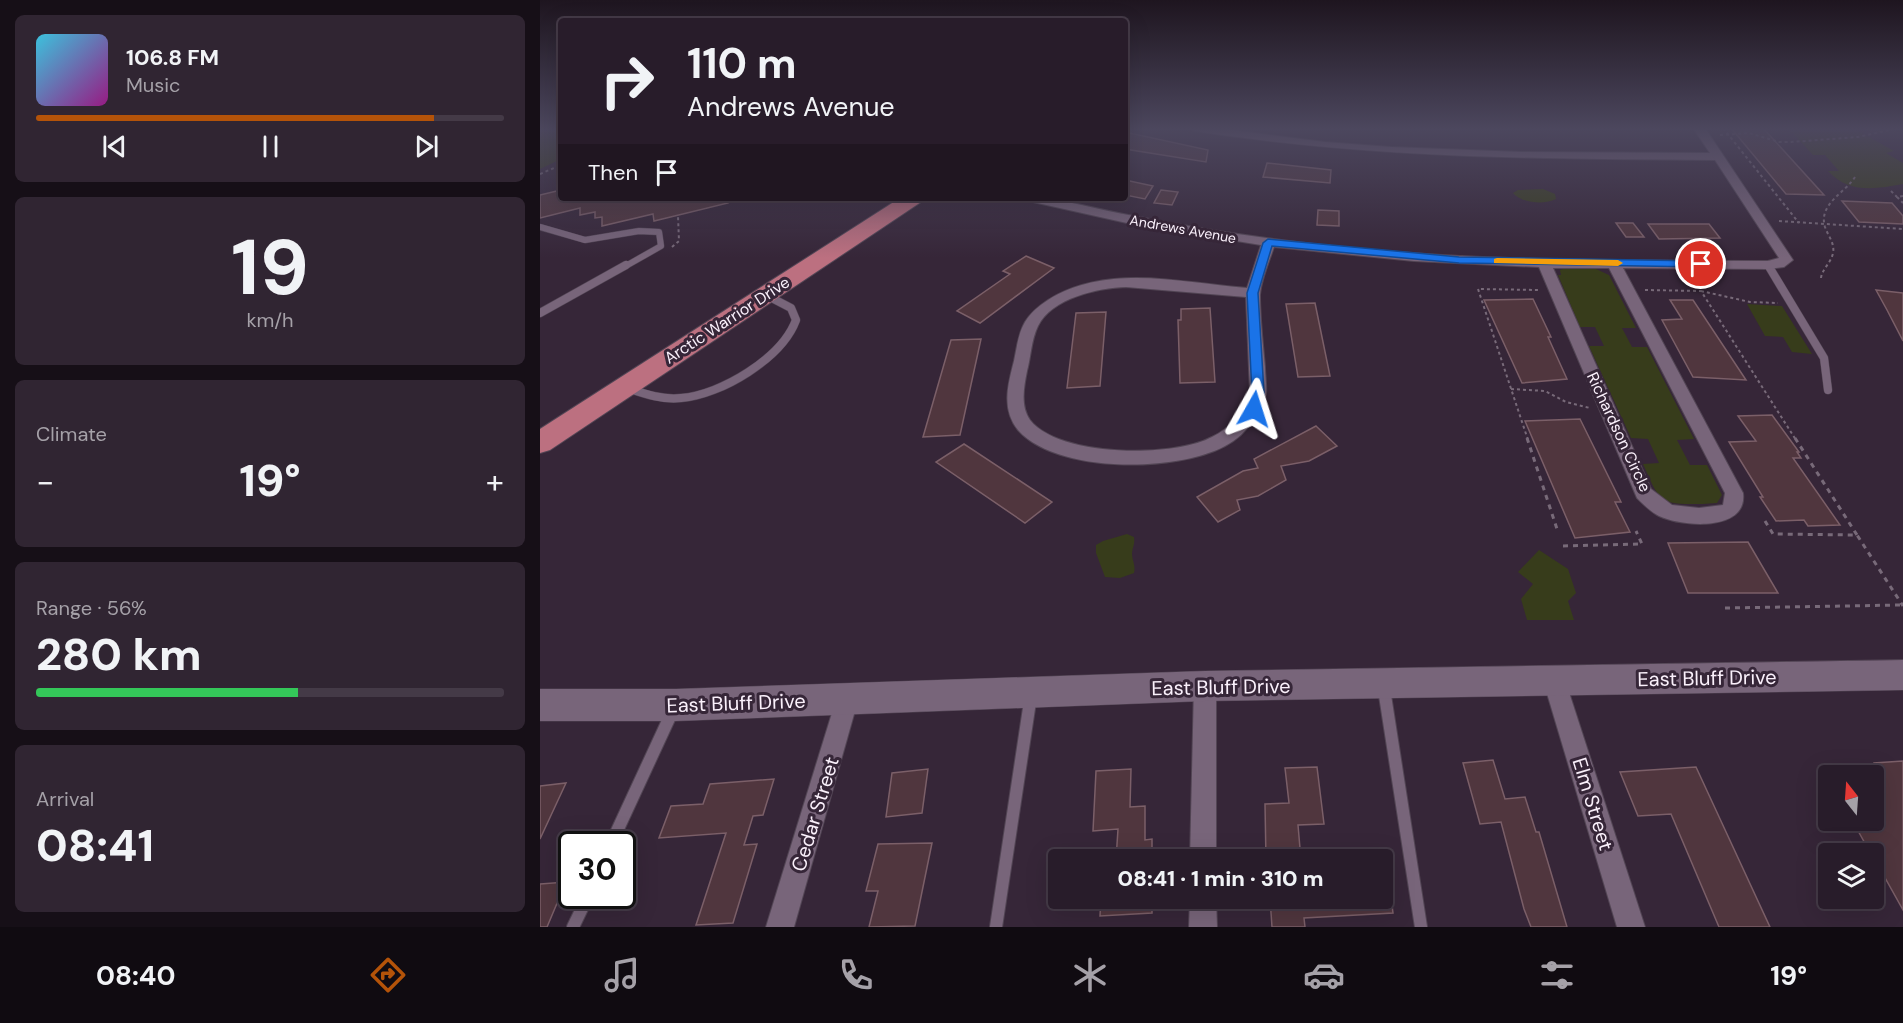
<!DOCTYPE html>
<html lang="en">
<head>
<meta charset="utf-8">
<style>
  body { margin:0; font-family:"DM Sans",sans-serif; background:#302532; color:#f1f3f6; height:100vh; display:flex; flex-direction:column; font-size:22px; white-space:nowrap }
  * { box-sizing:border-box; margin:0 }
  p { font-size:20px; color:#a5a1a8 }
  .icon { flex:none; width:33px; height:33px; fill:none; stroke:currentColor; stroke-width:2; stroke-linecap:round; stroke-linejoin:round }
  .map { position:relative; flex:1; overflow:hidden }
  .drawer { display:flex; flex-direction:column; gap:15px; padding:15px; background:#160f17; width:540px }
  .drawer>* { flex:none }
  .hud { position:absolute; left:18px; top:18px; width:570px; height:183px; border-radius:6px; box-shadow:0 6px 24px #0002,0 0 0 2px #443a47; background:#281c2a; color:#f1f3f6; overflow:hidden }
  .needle { width:39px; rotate:343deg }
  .controls { position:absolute; left:1278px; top:765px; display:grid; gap:12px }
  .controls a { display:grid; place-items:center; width:66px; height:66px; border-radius:6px; background:#281c2a; box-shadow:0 6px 24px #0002,0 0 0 2px #443a47; font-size:30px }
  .speed { position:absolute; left:18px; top:831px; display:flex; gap:12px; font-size:30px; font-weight:700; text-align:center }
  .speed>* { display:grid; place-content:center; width:78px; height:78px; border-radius:50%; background:#281c2a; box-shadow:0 6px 24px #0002,0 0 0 2px #443a47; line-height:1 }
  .speed .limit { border:3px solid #111; border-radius:9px; background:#fff; color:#111 }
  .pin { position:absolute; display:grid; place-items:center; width:51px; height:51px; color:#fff; margin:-26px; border:3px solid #fff; border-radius:50%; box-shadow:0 2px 6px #0007 }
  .me { position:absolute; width:66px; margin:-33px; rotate:6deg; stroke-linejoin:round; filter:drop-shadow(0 0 4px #0008) }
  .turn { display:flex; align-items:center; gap:21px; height:126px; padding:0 30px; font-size:27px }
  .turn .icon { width:78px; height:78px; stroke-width:2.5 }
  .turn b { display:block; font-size:42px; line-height:51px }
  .then { display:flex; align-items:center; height:57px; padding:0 30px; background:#0003; gap:12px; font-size:22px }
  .big { font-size:45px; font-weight:800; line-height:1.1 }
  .drawer .widget { flex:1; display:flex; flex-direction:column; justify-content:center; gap:9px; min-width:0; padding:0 21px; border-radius:9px; background:#302532 }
  .drawer .dial { align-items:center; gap:0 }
  .dial b { font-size:78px; line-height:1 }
  .song { display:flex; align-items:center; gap:18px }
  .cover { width:72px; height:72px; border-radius:9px; background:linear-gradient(135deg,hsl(190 70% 55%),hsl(310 70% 35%)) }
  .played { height:6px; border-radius:3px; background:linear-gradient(90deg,#b45309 85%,#443a47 85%) }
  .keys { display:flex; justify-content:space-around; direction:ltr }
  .heat { display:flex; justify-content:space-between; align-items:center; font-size:33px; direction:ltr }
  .charge { height:9px; border-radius:4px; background:linear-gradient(90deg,#34c759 56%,#443a47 0) }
  .trip { position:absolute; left:508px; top:849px; width:345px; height:60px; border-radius:6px; background:#281c2a; box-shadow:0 6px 24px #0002,0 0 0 2px #443a47; font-weight:800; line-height:60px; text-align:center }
  .tab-bar { display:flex; height:96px; justify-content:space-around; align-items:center; background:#100b11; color:#a5a1a8 }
  .tab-bar .icon { width:42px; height:42px }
  .tab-bar .current { color:#b45309 }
  .tab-bar b { font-size:27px; color:#f1f3f6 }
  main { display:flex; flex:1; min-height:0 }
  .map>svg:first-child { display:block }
</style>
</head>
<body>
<main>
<section class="drawer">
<div class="widget">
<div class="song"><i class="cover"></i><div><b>106.8 FM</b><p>Music</p></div></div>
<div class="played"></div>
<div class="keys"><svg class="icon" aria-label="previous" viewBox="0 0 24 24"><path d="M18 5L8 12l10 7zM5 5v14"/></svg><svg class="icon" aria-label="pause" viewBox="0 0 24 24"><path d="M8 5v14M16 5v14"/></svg><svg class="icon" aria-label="next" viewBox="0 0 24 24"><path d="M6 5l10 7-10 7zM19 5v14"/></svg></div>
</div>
<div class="widget dial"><b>19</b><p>km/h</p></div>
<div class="widget"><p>Climate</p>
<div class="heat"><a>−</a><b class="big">19°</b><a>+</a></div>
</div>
<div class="widget"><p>Range · 56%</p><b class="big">280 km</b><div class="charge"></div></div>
<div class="widget"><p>Arrival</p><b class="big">08:41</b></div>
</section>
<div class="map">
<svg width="1363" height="927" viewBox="0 0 1363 927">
  <rect width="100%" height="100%" fill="#362638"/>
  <g fill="#373c1b">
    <path d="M0,128H21V159L0,169Z"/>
    <path d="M1248,128H1313L1354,151L1346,153L1363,163V184C1335,189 1309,194 1288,171H1299L1285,155H1273Z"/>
    <path d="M978,190L1003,189L1015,194L1016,199C1004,205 981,203 973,193Z"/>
    <path d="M1023,269H1056L1069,275L1096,328H1082L1092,347H1107L1154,439L1137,440L1150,465H1167L1182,495L1177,503C1167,504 1158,504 1148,504C1116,505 1115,489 1103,464L1119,463L1108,439L1091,438L1049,346H1064L1055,327H1040L1018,275H1021L1020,270Z"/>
    <path d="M1207,304L1242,306L1272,354L1252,352L1243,337L1225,336Z"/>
    <path d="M587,534L594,537C595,544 593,546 592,553C592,561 596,565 594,573L580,578L565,577L556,553V545L563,541Z"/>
    <path d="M999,550L1028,569L1036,593L1028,601L1034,620H987L981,599L993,584L978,572Z"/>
  </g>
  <g fill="#50363e" stroke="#7b5f68" stroke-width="1.5">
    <path d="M1191,128H1223L1284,195L1246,194Z"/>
    <path d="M585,132L668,150L666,162L585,149Z"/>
    <path d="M727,163L791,170L790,183L723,177Z"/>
    <path d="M585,180L613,186L605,199L585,195Z"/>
    <path d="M21,190V198H187L188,203L114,221L113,214L62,226V217L55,218V212L40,215V208L0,218V195Z"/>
    <path d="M621,190L638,192L632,205L614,203Z"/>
    <path d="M1302,201L1352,203L1363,216V224L1319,222Z"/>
    <path d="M778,210L799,211V226L777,225Z"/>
    <path d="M1076,223H1093L1104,237H1086Z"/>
    <path d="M1108,224H1169L1180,238L1119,239Z"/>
    <path d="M486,256L514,268L440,323L417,311L470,274L463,271Z"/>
    <path d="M1336,290L1363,293V341L1347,310Z"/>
    <path d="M993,299L1011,337H1008L1027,379L982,383L944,300Z"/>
    <path d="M1130,300H1153L1206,380L1153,377L1122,320L1142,319Z"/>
    <path d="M775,303L790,376L758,377L746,304Z"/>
    <path d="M670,308L675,382L640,383L638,320H641V309Z"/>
    <path d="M566,312L560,386L527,388L536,313Z"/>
    <path d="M441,339L420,435L383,437L411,340Z"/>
    <path d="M1232,415L1259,452H1257L1261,458H1253L1300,525L1268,526L1264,520L1236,521L1220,497H1223L1189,442L1216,441L1198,416Z"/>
    <path d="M1040,419L1081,502H1075L1090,532L1035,538L985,421Z"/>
    <path d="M776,426L797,446L769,461L741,466L746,480L718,496L697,500L700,510L678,522L657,497L703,471L718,468L714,459Z"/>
    <path d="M424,444L512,502L485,523L396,462Z"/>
    <path d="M1208,542L1238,593H1148L1128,543Z"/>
    <path d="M953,760L965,799L985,797L996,832H999L1027,927H991L984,909L961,822L940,824L923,763Z"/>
    <path d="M1363,761V910L1334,858V854H1331L1312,820H1334V763Z"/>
    <path d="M777,767L784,824L758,825L761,860H726L725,804L749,803L745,768Z"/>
    <path d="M1156,767L1230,927H1179L1131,814L1098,816L1080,772Z"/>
    <path d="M388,769L382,813L346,817L352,773Z"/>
    <path d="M591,769L590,807L605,806V840L612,839V860H576L578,829L553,831L556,771Z"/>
    <path d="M234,779L223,815L213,816L204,845L217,844L193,923L156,925L186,833L119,838L131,806L163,804L170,784Z"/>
    <path d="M26,783L0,839V786Z"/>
    <path d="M392,843L375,926L329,927L338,891H326L338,844Z"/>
    <path d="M26,882L7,927H0V884Z"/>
    <path d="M561,898H612V913L560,916Z"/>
    <path d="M730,898H851L853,913L764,918L765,927H732Z"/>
  </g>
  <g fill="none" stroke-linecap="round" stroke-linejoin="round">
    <defs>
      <path id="lane-far2" d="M0,227L45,240L99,231L119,232L121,246L84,267"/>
      <g id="lane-far1">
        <path d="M1228,265L1284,358L1288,390"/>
        <path d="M0,313L86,265"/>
        <path d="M87,388C105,394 122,400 141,398C181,395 242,358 256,320L251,308L226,295"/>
      </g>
      <g id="lane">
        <path d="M844,689L881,927"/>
        <path d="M71,844L133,710"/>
        <path d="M33,927L48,896"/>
        <path d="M456,927L491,695"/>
      </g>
      <g id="street">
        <path d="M649,128H676L785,142L851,147L982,152L1170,153L1153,128H1165L1253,260L1244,267L1228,269L1083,268L1203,493C1208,532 1142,527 1119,516C1111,512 1104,505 1097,498L999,267L874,261L734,247C729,262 721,280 720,295C720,319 723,344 725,367C725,376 727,386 726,394C724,403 719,412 714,419C707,430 697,440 685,446C637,472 517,474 478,430C461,409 468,384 474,361C477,347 478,334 485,322C491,312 499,306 508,300C568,263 642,283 707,288L721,245L587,223L493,202L487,198C523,198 558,210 594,216C654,228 714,237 774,244C925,262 1076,260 1228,261L1239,258L1175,160C1001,159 828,158 655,131ZM1013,268H1069L1185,493L1183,505L1159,508L1132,505L1111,489ZM586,287L706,297L710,393C703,412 691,428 672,437C633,458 519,457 490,420C480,406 484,386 487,371C491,357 491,340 498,326C512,298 558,288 586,287Z"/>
        <path d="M1014,669L1022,672L1025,680L1105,927H1077L1003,680L1006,672Z"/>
        <path d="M665,675L673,678L676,686V860H650L654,686L657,678Z"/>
        <path d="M307,689L315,692L318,700L254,927H226L296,700L299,692Z"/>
        <path d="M650,898H676L677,927H649Z"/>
      </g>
      <path id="secondary" d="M1363,660V690L665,701L136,721H0V689H136L665,671Z"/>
      <path id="primary" d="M360,198H384L381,202L10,450L0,453V429Z"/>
    </defs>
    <use href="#lane-far2" stroke="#524554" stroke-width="7"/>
    <use href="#lane-far1" stroke="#524554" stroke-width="9"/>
    <use href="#lane" stroke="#524554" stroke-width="14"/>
    <use href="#street" stroke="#524554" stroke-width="2"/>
    <use href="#secondary" stroke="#524554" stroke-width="1"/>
    <use href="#primary" stroke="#524554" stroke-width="2"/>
    <g stroke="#786a79" stroke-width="2" stroke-dasharray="3 3" stroke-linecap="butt">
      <path d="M1183,128L1259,223"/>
      <path d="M1180,135L1209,133L1239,142H1251L1318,137L1358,128"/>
      <path d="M0,174L21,165"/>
      <path d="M1351,191L1357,197"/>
      <path d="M1363,196L1357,197L1363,203"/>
      <path d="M1239,221L1363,229"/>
      <path d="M132,247L139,241L138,216"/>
      <path d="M1281,278C1282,269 1291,263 1293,253C1295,243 1288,236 1285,227C1278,204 1305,193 1315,177"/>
      <path d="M1105,290L1161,291L1256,440"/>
      <path d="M1161,291L1210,302L1238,303"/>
      <path d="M971,389L1005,391L1026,402L1050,408"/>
      <path d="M988,440L938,289L999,290"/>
    </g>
    <g stroke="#786a79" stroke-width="3" stroke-dasharray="5 5" stroke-linecap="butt">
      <path d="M987,438L1018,532"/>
      <path d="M1255,438L1317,535"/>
      <path d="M1225,521L1233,534L1317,535L1363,606"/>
      <path d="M1023,546L1102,544L1096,531"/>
      <path d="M1185,608L1362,605"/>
    </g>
    <use href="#lane-far2" stroke="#78657a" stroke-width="6"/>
    <use href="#lane-far1" stroke="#78657a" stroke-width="8"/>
    <use href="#lane" stroke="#78657a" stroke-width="12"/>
    <use href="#street" fill="#78657a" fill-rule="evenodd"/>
    <use href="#secondary" fill="#78657a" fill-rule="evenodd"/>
    <use href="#primary" fill="#bc7080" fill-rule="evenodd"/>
  </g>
  <linearGradient id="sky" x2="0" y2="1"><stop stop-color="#1e151f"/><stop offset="0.5" stop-color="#4c475e"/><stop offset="1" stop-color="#4c475e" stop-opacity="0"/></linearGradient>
  <rect width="1363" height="258" fill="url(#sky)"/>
  <path fill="#1a73e8" stroke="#114b97" stroke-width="1.5" d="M728,239L919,257L1161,261L1167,264L1161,267L919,263L732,246L718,293L724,393L721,409L714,414L708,409L712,393L707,293L723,243Z"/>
  <path fill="#f59e0b" d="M957,258L1078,260L1083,263L1078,266L954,263V259Z"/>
  <g text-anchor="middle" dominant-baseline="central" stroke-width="6" stroke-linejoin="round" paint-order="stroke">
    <g font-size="14" fill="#faf0fb" stroke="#362638">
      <text transform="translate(643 229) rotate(10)">Andrews Avenue</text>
    </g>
    <g font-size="16" fill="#faf0fb" stroke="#362638">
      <text transform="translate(187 320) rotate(-33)">Arctic Warrior Drive</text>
      <text transform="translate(1079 432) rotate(65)">Richardson Circle</text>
    </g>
    <g font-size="20" fill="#faf0fb" stroke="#362638">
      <text transform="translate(1167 678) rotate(-1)">East Bluff Drive</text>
      <text transform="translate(681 687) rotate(-1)">East Bluff Drive</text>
      <text transform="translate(196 703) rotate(-2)">East Bluff Drive</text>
      <text transform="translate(1053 804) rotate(73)">Elm Street</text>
      <text transform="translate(275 814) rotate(-73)">Cedar Street</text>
    </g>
  </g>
</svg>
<div class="controls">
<a><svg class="needle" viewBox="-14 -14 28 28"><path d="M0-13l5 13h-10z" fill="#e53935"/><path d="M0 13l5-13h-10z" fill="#a5a1a8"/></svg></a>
<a><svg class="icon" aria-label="layers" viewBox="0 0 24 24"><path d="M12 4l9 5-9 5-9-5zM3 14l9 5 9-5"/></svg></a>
</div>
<div class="speed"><div class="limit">30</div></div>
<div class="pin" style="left:1161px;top:264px;background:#d93025"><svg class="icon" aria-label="arrive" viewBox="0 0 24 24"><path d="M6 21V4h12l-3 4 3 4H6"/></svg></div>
<svg class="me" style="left:714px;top:409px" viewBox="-20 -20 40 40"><path d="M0-17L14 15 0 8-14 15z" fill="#1a73e8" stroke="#fff" stroke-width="4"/></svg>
<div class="trip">08:41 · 1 min · 310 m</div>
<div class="hud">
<div class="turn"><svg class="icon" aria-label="right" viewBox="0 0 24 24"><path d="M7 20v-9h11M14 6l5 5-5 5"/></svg><div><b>110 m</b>Andrews Avenue</div></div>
<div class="then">Then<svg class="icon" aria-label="arrive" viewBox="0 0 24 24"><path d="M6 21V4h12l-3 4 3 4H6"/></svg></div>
</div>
</div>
</main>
<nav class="tab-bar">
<b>08:40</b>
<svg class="icon current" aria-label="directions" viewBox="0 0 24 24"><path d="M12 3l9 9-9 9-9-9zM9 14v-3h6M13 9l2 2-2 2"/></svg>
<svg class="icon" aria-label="music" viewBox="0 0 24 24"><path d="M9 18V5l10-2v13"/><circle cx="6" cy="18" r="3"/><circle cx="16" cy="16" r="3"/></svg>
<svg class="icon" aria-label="phone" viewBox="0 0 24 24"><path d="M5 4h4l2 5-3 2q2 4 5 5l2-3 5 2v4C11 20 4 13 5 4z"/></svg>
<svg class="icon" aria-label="climate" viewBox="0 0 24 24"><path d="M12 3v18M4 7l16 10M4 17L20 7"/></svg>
<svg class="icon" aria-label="car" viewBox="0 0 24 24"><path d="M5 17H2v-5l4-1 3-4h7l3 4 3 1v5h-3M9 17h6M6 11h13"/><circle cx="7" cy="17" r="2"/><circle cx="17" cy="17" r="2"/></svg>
<svg class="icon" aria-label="filters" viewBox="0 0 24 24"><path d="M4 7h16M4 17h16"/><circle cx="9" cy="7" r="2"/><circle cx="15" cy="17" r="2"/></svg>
<b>19°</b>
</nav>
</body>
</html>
